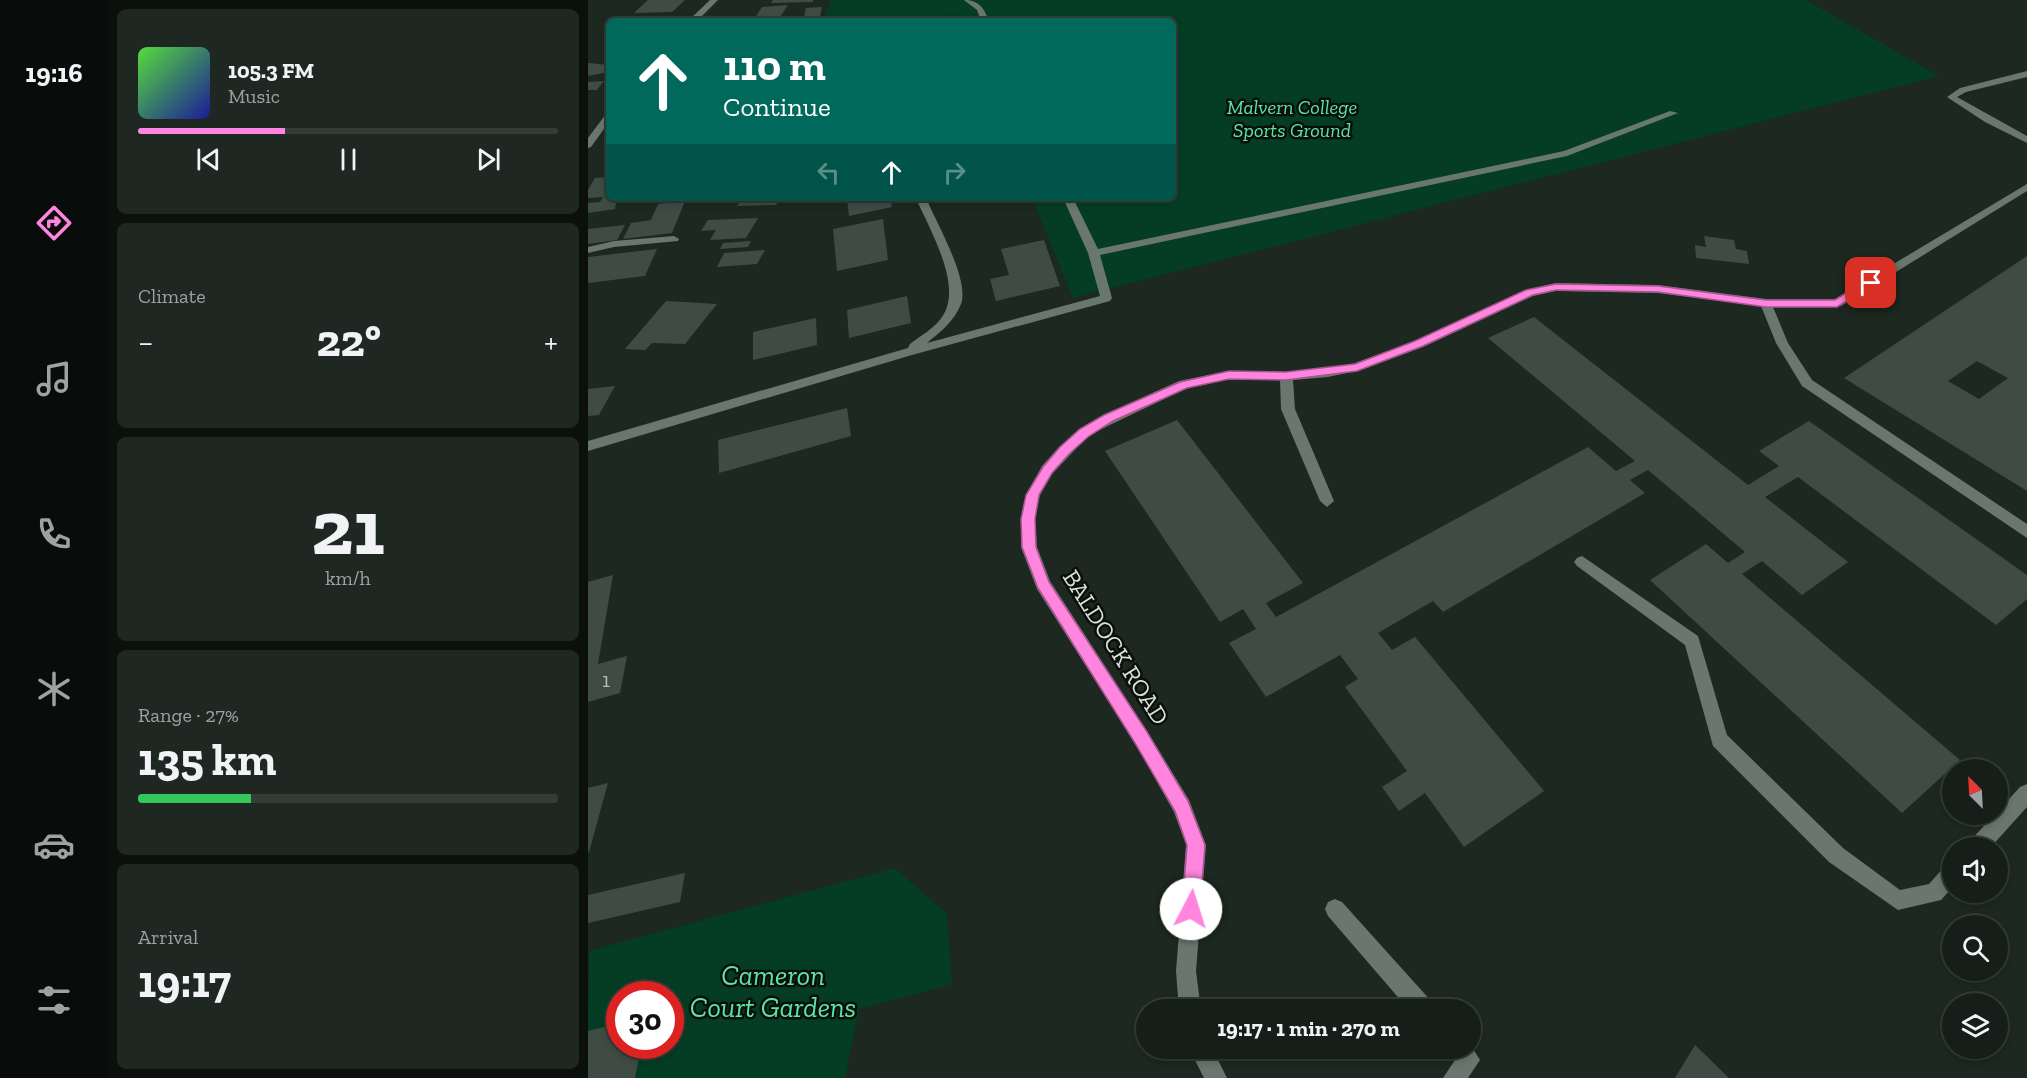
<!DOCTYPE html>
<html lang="en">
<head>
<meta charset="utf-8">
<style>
  body { margin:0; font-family:"Zilla Slab",serif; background:#1e2721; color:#f1f3f6; height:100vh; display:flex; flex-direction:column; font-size:22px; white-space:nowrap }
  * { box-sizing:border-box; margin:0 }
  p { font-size:20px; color:#9da2a2 }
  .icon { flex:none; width:33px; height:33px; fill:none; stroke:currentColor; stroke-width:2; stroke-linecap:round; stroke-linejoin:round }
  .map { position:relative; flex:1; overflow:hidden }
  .details { display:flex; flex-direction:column; gap:9px; padding:9px; background:#0c100d; width:480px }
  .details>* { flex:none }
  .top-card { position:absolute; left:18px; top:18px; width:570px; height:183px; border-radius:9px; box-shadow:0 3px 9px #0003,0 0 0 2px #343c37; background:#00695c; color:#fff; overflow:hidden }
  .needle { width:39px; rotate:336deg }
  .buttons { position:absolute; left:1354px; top:759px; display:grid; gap:12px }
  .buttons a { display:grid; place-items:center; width:66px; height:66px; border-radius:50%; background:#151e18; box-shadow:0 3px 9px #0003,0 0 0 2px #343c37; font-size:30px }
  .speed { position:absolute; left:18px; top:981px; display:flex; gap:12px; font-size:30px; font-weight:700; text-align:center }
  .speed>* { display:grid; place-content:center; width:78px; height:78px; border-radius:50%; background:#151e18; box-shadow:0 3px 9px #0003,0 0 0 2px #343c37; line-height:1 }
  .speed .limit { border:9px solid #d22; background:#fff; color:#111 }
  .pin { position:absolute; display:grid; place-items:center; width:51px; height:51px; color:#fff; margin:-26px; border-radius:12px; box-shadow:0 3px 9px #0006 }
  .me { position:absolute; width:66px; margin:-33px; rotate:5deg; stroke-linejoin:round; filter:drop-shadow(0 0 4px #0008) }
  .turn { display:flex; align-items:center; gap:21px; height:126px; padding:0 18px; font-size:27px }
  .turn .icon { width:78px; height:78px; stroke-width:2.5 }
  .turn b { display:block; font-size:42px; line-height:51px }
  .lanes { display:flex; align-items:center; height:57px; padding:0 18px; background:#0003; justify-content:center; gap:30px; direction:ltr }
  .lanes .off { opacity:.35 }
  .big { font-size:45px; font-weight:800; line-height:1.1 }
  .details .card { flex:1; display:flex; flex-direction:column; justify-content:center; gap:9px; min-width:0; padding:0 21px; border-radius:9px; background:#1e2721 }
  .details .dial { align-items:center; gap:0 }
  .dial b { font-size:78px; line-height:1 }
  .song { display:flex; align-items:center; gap:18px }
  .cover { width:72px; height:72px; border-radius:9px; background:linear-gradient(135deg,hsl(110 70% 55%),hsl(240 70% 35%)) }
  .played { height:6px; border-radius:3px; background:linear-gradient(90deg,#ff85df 35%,#343c37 35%) }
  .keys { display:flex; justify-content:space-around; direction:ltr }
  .heat { display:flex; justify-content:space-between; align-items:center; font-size:33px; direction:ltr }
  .charge { height:9px; border-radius:4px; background:linear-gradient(90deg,#34c759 27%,#343c37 0) }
  .trip { position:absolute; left:548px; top:999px; width:345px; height:60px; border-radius:30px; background:#151e18; box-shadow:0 3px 9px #0003,0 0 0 2px #343c37; font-weight:800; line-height:60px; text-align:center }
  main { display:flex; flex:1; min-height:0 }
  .tabs { display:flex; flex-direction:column; width:108px; justify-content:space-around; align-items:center; background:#080c0a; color:#9da2a2 }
  .tabs .icon { width:42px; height:42px }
  .tabs .current { color:#ff85df }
  .tabs b { font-size:27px; color:#f1f3f6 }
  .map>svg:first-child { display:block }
</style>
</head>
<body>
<main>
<nav class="tabs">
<b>19:16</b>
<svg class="icon current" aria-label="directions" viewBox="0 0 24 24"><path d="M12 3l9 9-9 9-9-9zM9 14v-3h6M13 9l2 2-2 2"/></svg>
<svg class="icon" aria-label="music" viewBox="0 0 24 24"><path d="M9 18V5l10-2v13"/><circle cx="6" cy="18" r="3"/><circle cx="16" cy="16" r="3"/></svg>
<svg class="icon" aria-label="phone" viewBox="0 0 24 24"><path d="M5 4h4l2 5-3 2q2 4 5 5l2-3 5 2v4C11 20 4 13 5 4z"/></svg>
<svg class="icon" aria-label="climate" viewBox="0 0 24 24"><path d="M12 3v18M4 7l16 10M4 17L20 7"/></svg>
<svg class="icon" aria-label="car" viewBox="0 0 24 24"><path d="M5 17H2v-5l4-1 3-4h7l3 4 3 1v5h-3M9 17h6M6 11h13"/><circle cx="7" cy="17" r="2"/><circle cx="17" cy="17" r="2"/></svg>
<svg class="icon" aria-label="filters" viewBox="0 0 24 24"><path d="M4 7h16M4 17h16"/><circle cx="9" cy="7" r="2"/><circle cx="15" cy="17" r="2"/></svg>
</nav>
<section class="details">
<div class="card">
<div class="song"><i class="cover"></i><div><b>105.3 FM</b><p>Music</p></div></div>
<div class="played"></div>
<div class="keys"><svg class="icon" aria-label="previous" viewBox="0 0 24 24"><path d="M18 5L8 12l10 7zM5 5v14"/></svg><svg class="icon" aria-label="pause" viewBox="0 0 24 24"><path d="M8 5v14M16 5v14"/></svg><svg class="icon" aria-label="next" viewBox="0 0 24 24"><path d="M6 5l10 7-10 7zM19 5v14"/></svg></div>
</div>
<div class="card"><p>Climate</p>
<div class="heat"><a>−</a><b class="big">22°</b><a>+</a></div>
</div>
<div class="card dial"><b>21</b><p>km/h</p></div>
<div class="card"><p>Range · 27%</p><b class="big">135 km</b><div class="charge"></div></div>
<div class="card"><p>Arrival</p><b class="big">19:17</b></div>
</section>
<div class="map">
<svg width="1439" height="1078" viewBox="0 0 1439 1078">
  <rect width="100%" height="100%" fill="#1c2820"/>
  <g fill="#043d24">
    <path d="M243,0H1218L1351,76L485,298L444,198H585V21H370L367,15L329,21H234Z"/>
    <path d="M307,868L359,914L364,984L271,1009L257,1078H47L53,1046H82V994H32L31,1023L0,1031L1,951Z"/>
  </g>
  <g fill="#3f4c44" fill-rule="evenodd">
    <path d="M60,0H97L84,12L46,13Z"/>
    <path d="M185,0H225V2L183,3Z"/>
    <path d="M200,5L192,17L167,18L174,7Z"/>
    <path d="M234,7L231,21H215L218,8Z"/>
    <path d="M0,63L21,65V72L0,76Z"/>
    <path d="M16,81L9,90H0V82Z"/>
    <path d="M21,177V198H29L27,209L0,213V203L12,202L15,197L0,198V190L7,178Z"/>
    <path d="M155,198H192L188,205L149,206Z"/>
    <path d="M259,198H302L304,207L261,216Z"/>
    <path d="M97,201L84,233L35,239L43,223L63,220L70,204Z"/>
    <path d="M170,218L158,238L122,240L128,230L113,231L120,220Z"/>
    <path d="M295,219L300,260L249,271L245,229Z"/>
    <path d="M37,225L29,240L0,244V229Z"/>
    <path d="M1116,236L1146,240L1148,249L1159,251L1161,264L1108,258L1107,245L1118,247Z"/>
    <path d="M456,240L472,286L408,301L402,279L421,275L413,249Z"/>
    <path d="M163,241L160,247L132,249L135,243Z"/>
    <path d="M69,249L57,276L0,283V257Z"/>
    <path d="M177,250L169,264L129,267L136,253Z"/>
    <path d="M1439,256V491L1256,378ZM1389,361L1420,378L1391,399L1360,381Z"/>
    <path d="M319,296L323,323L261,338L259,310Z"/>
    <path d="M78,301L129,304L97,344L64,343L57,350L37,349Z"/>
    <path d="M946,317L1160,485L1191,466L1171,451L1221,421L1439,575V599L1408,625L1210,477L1177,497L1260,562L1214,595L1174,561L1154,574L1372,760L1314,813L1062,580L1118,544L1140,563L1157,552L1060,470L1042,480L1057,493L855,612L845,601L790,633L804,650L827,637L956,791L876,847L837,793L811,811L794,787L819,771L757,687L770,679L752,655L678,697L641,643L668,629L655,609L632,622L517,451L589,420L715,583L678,603L688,617L1000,447L1028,471L1047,461L900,338Z"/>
    <path d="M228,318L229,345L165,360V332Z"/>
    <path d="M27,386L11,415L0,416V389Z"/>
    <path d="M259,408L263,436L131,473L130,440Z"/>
    <path d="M25,575L10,664L39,656L32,693L0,702V582Z"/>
    <path d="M20,783L1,852H0V788Z"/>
    <path d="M97,873L92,902L0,923V895Z"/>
    <path d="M32,1023V1046H53L47,1078H0V1031Z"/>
    <path d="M1107,1045L1140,1077V1078H1087Z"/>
  </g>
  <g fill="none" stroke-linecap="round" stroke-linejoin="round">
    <g fill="#69776e" fill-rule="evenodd">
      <path d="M122,0H130L109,21H100Z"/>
      <path d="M376,0C391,0 396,8 401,21H393L389,10Z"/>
      <path d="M1439,71V77L1378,92L1369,97L1439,136V143L1397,122L1359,97L1372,88Z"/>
      <path d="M1082,111L1090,113L979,156L512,255L524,298L522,301L324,355L0,451V441L320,348L322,344C332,336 347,328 354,317C376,286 341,229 328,198H338C348,222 382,280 373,304C366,322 353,331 339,343L512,296L500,253L475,198H485L510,249L976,151Z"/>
      <path d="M21,113V122L3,147L0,148V138L18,114Z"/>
      <path d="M1439,184V191L1253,306L1185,307L1200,343L1224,380L1439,524V538L1214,386L1188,343L1173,306L1070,293L968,291L945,296L835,347L773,370L740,377L705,380L707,409L746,501L739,507L732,501L693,409L692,380L641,379L599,388L501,435L464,474L452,495L447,519L449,547L462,581L559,731L601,800L618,845L608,971L613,1010H591L588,971L598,845L586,812L547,743L449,589L433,547V519L438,495L454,466L471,447L491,429L516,415L591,381L641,371L698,372L740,369L767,363L827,341L937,290L968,283L1070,285L1178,299H1247Z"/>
      <path d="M86,236L91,239L90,241L26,247L0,253V247L26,241Z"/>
      <path d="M994,556L1110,636L1139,735L1255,848L1312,890L1341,884L1358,865L1365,862V887L1353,900L1310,910L1241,862L1125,746L1097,645L989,566L986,562L989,558Z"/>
      <path d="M1439,784V807L1402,848H1380L1382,841L1407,814H1410V811L1432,787Z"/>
      <path d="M747,899L754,902L844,1002L847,1010H821L740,916L737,909L740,902Z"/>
      <path d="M882,1044L892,1060L880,1078H855L867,1060L860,1048H882Z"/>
      <path d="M601,1048H624L639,1078H616Z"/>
    </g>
  </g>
  <path fill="#ff85df" stroke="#a65691" stroke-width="1.5" d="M1279,280L1288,283L1249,307H1178L1070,292L968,290L945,295L835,346L769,371L698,380L641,379L599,388L525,421L501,436L481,454L464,473L451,495L447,519L448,547L461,582L559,732L600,801L617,845L612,909L609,915L603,918L596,915L594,909L599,845L587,811L547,743L450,588L434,547L433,519L438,495L455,467L472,447L492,429L516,415L592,382L641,371L698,372L767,364L827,341L938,290L968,284L1070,286L1178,300H1247Z"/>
  <g text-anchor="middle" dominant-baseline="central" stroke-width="5" stroke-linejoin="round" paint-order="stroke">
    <g font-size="20" font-style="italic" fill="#5ae7a0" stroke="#0a0f0c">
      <text x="704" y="107">Malvern College<tspan x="704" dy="23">Sports Ground</tspan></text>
    </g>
    <g font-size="21" fill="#b3bcb7">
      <text x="18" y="679">1</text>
    </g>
    <g font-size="24" fill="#dae2dd" stroke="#0a0f0c">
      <text transform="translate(528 647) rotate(58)">BALDOCK ROAD</text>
    </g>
    <g font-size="28" font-style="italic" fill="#5ae7a0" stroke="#0a0f0c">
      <text x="185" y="975">Cameron<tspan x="185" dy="32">Court Gardens</tspan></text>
    </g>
  </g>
</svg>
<div class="buttons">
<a><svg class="needle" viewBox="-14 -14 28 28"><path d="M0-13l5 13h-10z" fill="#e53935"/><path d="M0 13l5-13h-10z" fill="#9da2a2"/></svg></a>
<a><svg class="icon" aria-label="sound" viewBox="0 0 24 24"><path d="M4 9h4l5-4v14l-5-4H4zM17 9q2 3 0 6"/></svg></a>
<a><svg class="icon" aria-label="search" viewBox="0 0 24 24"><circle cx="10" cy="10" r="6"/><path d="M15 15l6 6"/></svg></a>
<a><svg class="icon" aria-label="layers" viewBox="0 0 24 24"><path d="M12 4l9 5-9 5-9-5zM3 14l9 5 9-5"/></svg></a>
</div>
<div class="speed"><div class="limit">30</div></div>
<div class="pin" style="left:1283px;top:283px;background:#d93025"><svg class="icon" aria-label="arrive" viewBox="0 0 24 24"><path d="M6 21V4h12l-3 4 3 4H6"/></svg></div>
<svg class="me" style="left:603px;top:909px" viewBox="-20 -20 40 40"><circle r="19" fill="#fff"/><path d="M0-13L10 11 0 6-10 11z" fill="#ff85df"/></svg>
<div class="trip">19:17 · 1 min · 270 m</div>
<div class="top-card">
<div class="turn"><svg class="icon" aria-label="ahead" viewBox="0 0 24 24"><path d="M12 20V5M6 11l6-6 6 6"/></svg><div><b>110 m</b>Continue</div></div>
<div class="lanes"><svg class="icon off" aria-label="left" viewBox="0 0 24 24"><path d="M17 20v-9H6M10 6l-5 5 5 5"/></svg><svg class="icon" aria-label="ahead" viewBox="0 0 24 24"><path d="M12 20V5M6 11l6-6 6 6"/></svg><svg class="icon off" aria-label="right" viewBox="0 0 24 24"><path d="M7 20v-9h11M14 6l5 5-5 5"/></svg></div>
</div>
</div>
</main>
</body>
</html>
